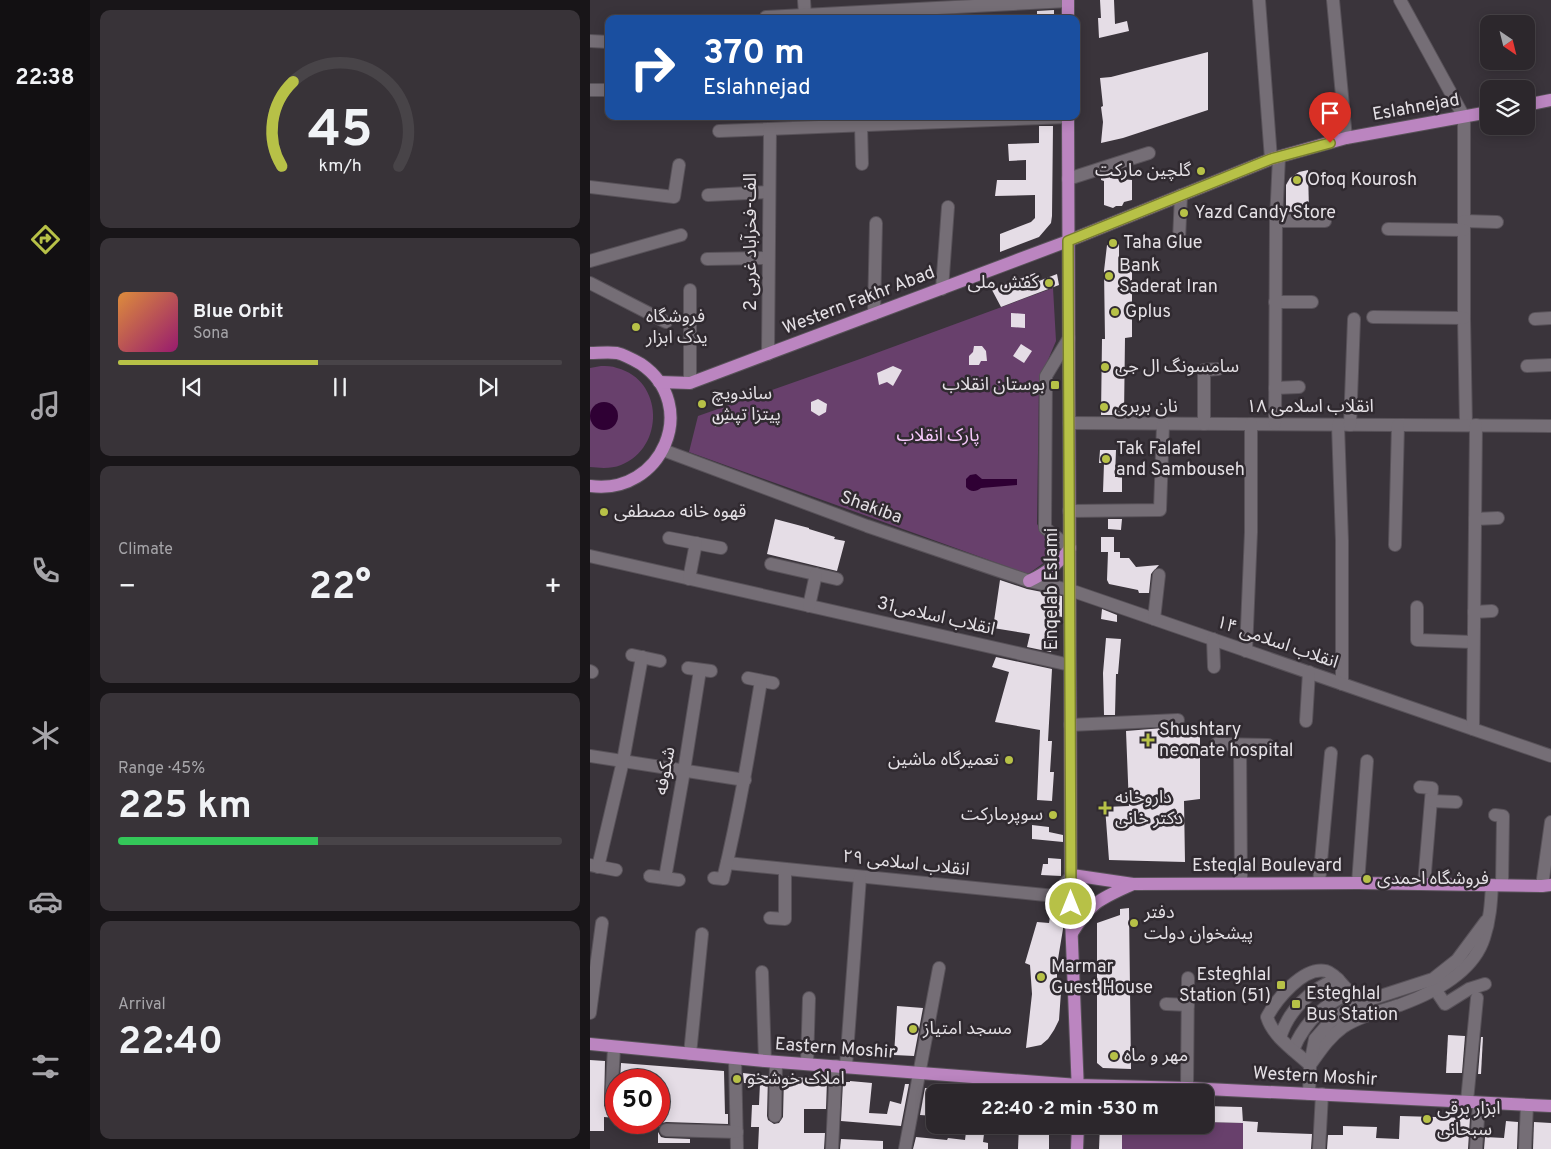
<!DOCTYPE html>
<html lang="en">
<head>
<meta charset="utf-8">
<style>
  body { margin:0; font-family:Overpass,"Noto Sans Arabic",sans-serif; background:#383338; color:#f1f3f6; height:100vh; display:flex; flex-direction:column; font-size:19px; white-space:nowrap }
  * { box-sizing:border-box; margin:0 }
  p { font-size:16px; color:#a6a5a9 }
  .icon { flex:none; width:28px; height:28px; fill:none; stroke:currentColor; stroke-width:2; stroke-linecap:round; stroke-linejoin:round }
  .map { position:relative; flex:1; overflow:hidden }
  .sheet { display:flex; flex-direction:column; gap:10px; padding:10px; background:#181518; width:500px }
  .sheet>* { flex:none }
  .guide { position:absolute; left:15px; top:15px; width:475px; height:105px; border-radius:10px; box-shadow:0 2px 12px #0003,0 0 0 1px #484448; background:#1a4fa0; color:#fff; overflow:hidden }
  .needle { width:32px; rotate:145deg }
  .fabs { position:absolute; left:890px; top:15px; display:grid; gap:10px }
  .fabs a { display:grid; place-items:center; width:55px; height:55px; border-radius:10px; background:#2c272c; box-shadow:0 2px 12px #0003,0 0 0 1px #484448; font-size:25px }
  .speed { position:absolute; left:15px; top:1069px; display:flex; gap:10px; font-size:25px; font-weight:700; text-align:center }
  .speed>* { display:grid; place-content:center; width:65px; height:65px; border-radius:50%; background:#2c272c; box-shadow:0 2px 12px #0003,0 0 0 1px #484448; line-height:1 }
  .speed .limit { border:8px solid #d22; background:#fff; color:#111 }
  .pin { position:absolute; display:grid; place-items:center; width:42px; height:42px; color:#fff; margin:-51px -21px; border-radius:50% 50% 50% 0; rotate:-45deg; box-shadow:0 0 5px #0007 }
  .pin .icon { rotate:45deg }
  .me { position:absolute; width:55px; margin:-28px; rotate:0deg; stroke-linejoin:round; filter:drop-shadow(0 0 4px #0008) }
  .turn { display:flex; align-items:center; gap:18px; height:105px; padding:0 15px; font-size:22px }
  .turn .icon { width:65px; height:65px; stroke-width:2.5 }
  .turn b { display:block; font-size:35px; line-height:42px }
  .big { font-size:38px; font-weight:700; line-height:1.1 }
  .sheet .card { flex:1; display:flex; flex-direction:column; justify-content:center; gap:8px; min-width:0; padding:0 18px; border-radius:10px; background:#383338 }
  .sheet .dial { align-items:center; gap:0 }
  .dial svg { height:130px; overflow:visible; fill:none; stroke:#484448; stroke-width:7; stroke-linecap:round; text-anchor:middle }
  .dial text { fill:#f1f3f6; stroke:none }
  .song { display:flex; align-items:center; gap:15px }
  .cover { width:60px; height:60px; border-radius:8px; background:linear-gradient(135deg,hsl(30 70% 55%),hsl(320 70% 35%)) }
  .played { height:5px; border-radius:2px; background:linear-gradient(90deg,#b7c147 45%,#484448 45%) }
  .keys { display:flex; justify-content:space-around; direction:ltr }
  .heat { display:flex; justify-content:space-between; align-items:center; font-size:28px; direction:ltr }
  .charge { height:8px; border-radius:4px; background:linear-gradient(90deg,#34c759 45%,#484448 0) }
  .trip { position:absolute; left:336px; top:1084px; width:288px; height:50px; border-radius:10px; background:#2c272c; box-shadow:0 2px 12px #0003,0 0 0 1px #484448; font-weight:700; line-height:50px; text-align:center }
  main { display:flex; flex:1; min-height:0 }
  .tab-bar { display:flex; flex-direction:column; width:90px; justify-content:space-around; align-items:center; background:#121012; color:#a6a5a9 }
  .tab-bar .icon { width:35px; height:35px }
  .tab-bar .active { color:#b7c147 }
  .tab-bar b { font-size:22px; color:#f1f3f6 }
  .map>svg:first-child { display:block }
</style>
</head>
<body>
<main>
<nav class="tab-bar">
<b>22:38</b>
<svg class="icon active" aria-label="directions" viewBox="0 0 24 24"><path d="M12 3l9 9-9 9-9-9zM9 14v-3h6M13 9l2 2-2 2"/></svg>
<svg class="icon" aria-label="music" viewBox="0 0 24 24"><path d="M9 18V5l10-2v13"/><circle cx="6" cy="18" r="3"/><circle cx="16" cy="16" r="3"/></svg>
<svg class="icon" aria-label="phone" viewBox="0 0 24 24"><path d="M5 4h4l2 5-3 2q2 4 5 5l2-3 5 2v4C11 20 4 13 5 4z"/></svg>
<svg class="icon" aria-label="climate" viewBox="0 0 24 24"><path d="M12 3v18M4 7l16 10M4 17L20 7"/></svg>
<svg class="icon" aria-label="car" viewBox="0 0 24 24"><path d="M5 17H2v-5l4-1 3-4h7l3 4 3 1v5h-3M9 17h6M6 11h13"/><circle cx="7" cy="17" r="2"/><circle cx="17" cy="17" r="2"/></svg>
<svg class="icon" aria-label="filters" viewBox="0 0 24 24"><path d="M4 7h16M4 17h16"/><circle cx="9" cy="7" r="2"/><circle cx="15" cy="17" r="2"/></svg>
</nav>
<section class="sheet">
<div class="card dial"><svg viewBox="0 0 100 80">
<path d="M14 69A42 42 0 1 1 86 69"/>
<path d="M14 69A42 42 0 0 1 21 17" stroke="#b7c147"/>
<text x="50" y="56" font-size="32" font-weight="700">45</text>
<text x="50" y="72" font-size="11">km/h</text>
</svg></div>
<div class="card">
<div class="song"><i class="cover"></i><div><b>Blue Orbit</b><p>Sona</p></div></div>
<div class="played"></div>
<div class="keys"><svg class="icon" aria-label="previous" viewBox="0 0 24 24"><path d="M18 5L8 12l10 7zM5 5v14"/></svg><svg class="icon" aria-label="pause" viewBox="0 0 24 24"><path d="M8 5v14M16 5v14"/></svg><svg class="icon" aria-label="next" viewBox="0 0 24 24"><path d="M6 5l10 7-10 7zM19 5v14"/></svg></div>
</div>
<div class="card"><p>Climate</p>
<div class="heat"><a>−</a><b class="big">22°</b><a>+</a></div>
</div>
<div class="card"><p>Range · 45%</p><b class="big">225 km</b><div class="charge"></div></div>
<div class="card"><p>Arrival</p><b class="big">22:40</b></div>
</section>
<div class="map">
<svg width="961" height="1149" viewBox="0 0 961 1149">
  <rect width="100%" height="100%" fill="#3a343b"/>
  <g fill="#68406c">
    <path d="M463,288L466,341L449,381L447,524L457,538L455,562L438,574L99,452L108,416L270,359Z"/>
    <path d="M11,366C16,366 22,366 27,368C74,380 75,448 31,465C21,469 10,468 0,467V368Z"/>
    <path d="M615,1122L653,1123V1149H532V1125H615Z"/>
  </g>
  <g fill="#2f0034">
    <circle cx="14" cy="416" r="14"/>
    <path d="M386,474L392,479H427V485L391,488C386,492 380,492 376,487V479L380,475Z"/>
  </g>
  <g fill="#e5dde6">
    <path d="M510,0H524L525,24L537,21L539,31L509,38L508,18H511Z"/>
    <path d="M464,10V19H447V11Z"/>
    <path d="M618,52V110L533,138L511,143L513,122L511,107L513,106L510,78L521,77Z"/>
    <path d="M449,126H463L462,216L461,223L449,237L410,252V234L441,222L445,218V195L405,196L407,180H436V160L419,161L418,144L449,143Z"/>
    <path d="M718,170L719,211L696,212V185L700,178L709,172Z"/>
    <path d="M520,174V178L542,180V200L534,202L532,206H526L523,208L514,205V181L511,180V177Z"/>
    <path d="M529,244V270H542V337L535,338L534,415H511L512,339H515L514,271L517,245Z"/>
    <path d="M445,273L449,281L467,274L469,285L411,307L402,290Z"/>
    <path d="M421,313L435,314V328L421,327Z"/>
    <path d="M431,344L442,351L434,363L423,356Z"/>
    <path d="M384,346H392L396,351L397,361H391L389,365H379V356L383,352Z"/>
    <path d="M303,366L312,370L303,386L297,382L289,385L287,373Z"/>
    <path d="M228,399L237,404L236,412L229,416L221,411V402Z"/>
    <path d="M141,410L144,421L125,427L122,416Z"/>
    <path d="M510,450H526L525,477H532V492H513L514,463H509Z"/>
    <path d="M185,519L219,528V529L245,537L244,539L255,541L247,571L177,554Z"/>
    <path d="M518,519H532L531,530L518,529Z"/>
    <path d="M511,537H524V552H530V558H539L546,567L569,565L561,574L559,593H549L548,590L519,584L517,580L518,552H523H511Z"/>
    <path d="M410,580L437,589L472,596V617L468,616L461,652L437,647L440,634L403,628Z"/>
    <path d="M512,609L527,615V622L511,619Z"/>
    <path d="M516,638L531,639L528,674H526L525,715H514L513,673Z"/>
    <path d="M406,657L462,669L458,741H462L460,772H464L462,801L447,800L450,730L405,722L419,672L402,667Z"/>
    <path d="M610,725V799L594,801L595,862L519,860L515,807L539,806L536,731Z"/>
    <path d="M442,825L459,827V832L473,835V842L442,839Z"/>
    <path d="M458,858L471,859V876L451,875L453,864H458Z"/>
    <path d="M471,901L473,902L472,923L473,924V929L467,965V992H471L469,1020L464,1030L458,1039L451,1045L436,1048L442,994L440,965L435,963L447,922L459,923L462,904H468Z"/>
    <path d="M539,908L541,1069L513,1068L507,1063V923L530,915V909Z"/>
    <path d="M307,1006L333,1008L324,1056L304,1055Z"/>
    <path d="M858,1035L875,1036L872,1073H856Z"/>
    <path d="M891,1037H893L891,1074H888Z"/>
    <path d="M0,1060L15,1061L14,1106L20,1111L26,1109V1118L14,1117V1131H0Z"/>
    <path d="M31,1063L134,1071L135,1114H138V1124L76,1122L72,1123L69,1127V1080H30Z"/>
    <path d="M153,1073L178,1076L177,1116L178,1120L184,1124L189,1123L193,1117L194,1076L237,1080L236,1109H214V1133H235L234,1149H168L169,1127H161L162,1105H169L170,1083H154Z"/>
    <path d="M260,1081L282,1083L279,1113L297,1114L300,1101L311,1104L315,1084H319L311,1126L251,1121L253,1082H260Z"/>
    <path d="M335,1088H345V1116L330,1115Z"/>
    <path d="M615,1106L652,1107L653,1123L615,1122Z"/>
    <path d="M810,1116L880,1118L878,1149H737L738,1135H753V1126L787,1127L786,1138L809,1139Z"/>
    <path d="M653,1121L668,1122L667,1132L722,1134L721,1149H653Z"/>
    <path d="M916,1121L928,1122L927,1149H894L895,1137L914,1138Z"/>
    <path d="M944,1122L961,1123V1149H943Z"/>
    <path d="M429,1125H459V1149H428Z"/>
    <path d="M510,1125H532V1149H509Z"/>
    <path d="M68,1132L71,1137L75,1138L100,1139V1143H68Z"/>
    <path d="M376,1132L394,1134L393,1142L398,1143V1149H323L326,1137L357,1140L358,1138L375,1140Z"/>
    <path d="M251,1139L293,1141V1149H250Z"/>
  </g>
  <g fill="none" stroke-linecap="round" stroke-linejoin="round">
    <defs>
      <g id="minor">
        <path d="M214,0L215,15"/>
        <path d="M669,0L681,159"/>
        <path d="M743,0L756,138"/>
        <path d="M810,0L874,117V318L876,425"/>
        <path d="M176,17L478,1"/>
        <path d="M0,41L19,42"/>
        <path d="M0,90H19"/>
        <path d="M271,125L272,164"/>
        <path d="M129,131L478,117"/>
        <path d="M478,179L559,153"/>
        <path d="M0,187L84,197L89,165"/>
        <path d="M118,195L179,192"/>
        <path d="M686,221H735"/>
        <path d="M874,221L907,222"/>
        <path d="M798,229L874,230"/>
        <path d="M589,240L591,195"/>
        <path d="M117,259L178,258"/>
        <path d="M0,261L91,235"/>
        <path d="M0,283L76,322"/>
        <path d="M352,289L358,207"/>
        <path d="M100,290V383"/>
        <path d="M685,302H722"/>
        <path d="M284,314L286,223"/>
        <path d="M783,317L874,318"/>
        <path d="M945,319L961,318"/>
        <path d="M479,338L456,376L455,528L480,548"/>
        <path d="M178,354L180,129"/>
        <path d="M937,366L961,365"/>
        <path d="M685,388L709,387"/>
        <path d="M479,423L961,426"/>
        <path d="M614,424V370L628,369"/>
        <path d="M685,424L686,221L689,157"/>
        <path d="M748,425L752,541V684"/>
        <path d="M760,425L764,319"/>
        <path d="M73,450L277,526L439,581L480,590L961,756"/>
        <path d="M479,511L570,510L573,425"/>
        <path d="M885,519L908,518"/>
        <path d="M79,538L131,548"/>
        <path d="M805,545L808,425"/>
        <path d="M0,556L480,665"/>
        <path d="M181,564L247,579"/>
        <path d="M99,579L106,543"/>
        <path d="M219,606L226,574"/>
        <path d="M827,607V640L883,642"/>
        <path d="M884,612L902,611"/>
        <path d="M564,619L569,575"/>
        <path d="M623,639L624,667"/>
        <path d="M656,651L661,532V424"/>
        <path d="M42,655L70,661"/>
        <path d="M98,668L121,671"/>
        <path d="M0,671L2,672"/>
        <path d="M158,678L183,683"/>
        <path d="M716,721L719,672"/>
        <path d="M480,725L588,720"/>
        <path d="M883,729L886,425"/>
        <path d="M626,744L678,745"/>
        <path d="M650,745L651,883"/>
        <path d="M0,756L155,780"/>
        <path d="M830,787L842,788L834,884"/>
        <path d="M842,801L866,802"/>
        <path d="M905,815L913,816L912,885"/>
        <path d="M137,863L465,896L482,875"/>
        <path d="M0,865L26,870"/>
        <path d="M8,867L33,761L52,657"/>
        <path d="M60,876L89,880"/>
        <path d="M75,878L94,771L110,670"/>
        <path d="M124,878L133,879C149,813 160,747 171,681"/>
        <path d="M729,883L741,753"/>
        <path d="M768,883L777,761"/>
        <path d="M952,886L961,822"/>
        <path d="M180,918L195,919V869"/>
        <path d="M172,972L175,1061"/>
        <path d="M845,989L855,1004L879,989L895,984"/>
        <path d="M576,1004L598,1005"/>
        <path d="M0,1013L12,923"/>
        <path d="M690,1038C698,1011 721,988 748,979"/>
        <path d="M703,1050C714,1023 734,1004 760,993"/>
        <path d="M100,1054L112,934"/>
        <path d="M145,1059L147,1149"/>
        <path d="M217,1063L219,998"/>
        <path d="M720,1065C730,1051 739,1037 753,1027C770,1016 791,1011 810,1005C843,993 883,973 894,938C900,920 901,903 902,885"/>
        <path d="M720,1065C705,1051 683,1037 677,1017C686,1000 713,966 736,971C743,973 749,980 754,986C761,994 768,1001 771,1012"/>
        <path d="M256,1066L270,877"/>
        <path d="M597,1088L598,978"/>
        <path d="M719,1094L720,1065L725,1039L739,1023L755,1011L769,1003L843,979L867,960L896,921"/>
        <path d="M877,1101L887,998"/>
        <path d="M21,1103L24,1048"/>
        <path d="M185,1116L186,1062"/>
        <path d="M76,1130L147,1132"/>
        <path d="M242,1149L246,1066"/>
        <path d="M315,1149L349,968"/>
        <path d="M729,1149L732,1094"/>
        <path d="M886,1149L889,1103"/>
        <path d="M935,1149L937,1105"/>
      </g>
      <g id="major">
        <path d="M478,0V19"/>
        <path d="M936,105L961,100"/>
        <path d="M478,116L481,918L488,1092"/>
        <path d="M0,353C8,353 19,352 27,353C35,355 44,360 51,364C111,405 72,496 0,486"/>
        <path d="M69,382L100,383L478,241L681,159L756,138L899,112"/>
        <path d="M439,581C456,573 470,563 480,548"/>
        <path d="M482,875L543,884L768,883L952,886L961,885"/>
        <path d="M482,933C502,901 510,899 543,884"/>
        <path d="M0,1044L175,1061L488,1085L597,1088L961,1106"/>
        <path d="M487,1149L488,1125"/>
      </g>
    </defs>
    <use href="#minor" stroke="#585259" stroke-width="14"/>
    <use href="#major" stroke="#585259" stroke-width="14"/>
    <use href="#minor" stroke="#756e76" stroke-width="12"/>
    <use href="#major" stroke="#bb85c0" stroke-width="12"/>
  </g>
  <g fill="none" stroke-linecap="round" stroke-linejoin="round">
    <defs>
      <path id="route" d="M481,904L478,241L681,159L740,143"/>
    </defs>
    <use href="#route" stroke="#777d2e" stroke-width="12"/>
    <use href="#route" stroke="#b7c147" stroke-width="9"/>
  </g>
  <g fill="#b7c147" stroke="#302a30" stroke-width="2">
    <circle cx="611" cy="171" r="5"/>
    <circle cx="707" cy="180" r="5"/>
    <circle cx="594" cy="213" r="5"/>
    <circle cx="523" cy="243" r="5"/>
    <circle cx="519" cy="276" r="5"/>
    <circle cx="459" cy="283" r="5"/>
    <circle cx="525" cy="312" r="5"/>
    <circle cx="46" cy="327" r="5"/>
    <circle cx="515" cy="367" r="5"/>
    <rect x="460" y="380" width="10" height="10" rx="2.5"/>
    <circle cx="112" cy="404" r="5"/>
    <circle cx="514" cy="407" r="5"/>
    <circle cx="516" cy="459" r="5"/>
    <circle cx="14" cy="512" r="5"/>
    <path d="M555.5 732.5h5v5h5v5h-5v5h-5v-5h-5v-5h5z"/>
    <circle cx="419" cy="760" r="5"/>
    <path d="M512.5 800.5h5v5h5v5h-5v5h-5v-5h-5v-5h5z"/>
    <circle cx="463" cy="815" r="5"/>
    <circle cx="777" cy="879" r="5"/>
    <circle cx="544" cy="923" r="5"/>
    <circle cx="451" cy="977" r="5"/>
    <rect x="686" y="980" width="10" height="10" rx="2.5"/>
    <rect x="701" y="999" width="10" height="10" rx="2.5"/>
    <circle cx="323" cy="1029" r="5"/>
    <circle cx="524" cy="1056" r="5"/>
    <circle cx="147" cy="1079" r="5"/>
    <circle cx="837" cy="1119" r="5"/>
  </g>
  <g text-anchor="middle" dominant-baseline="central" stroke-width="5" stroke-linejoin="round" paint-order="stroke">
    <g font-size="18" fill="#e4e0e5" stroke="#302a30">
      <text transform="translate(826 108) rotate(-10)">Eslahnejad</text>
      <text transform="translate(161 242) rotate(-90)">2 الف-فخرآباد غربی</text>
      <text transform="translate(269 301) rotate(-21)">Western Fakhr Abad</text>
      <text x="720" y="407">۱۸ انقلاب اسلامی</text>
      <text transform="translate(281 508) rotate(20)">Shakiba</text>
      <text transform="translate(462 589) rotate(-90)">Enqelab Eslami</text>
      <text transform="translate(346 617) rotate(13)">31انقلاب اسلامی</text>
      <text transform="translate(687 643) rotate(19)">۱۴ انقلاب اسلامی</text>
      <text transform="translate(76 771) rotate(-80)">شکوفه</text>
      <text transform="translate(316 864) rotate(6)">انقلاب اسلامی ۲۹</text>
      <text x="677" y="866">Esteqlal Boulevard</text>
      <text transform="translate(245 1049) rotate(4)">Eastern Moshir</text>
      <text transform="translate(725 1077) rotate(3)">Western Moshir</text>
    </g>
    <g font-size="18" fill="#e4e0e5" stroke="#302a30" text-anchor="start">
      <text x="601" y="171" text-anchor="end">گلچین مارکت</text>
      <text x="717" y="180">Ofoq Kourosh</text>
      <text x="604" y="213">Yazd Candy Store</text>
      <text x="533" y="243">Taha Glue</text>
      <text x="529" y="266">Bank<tspan x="529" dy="21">Saderat Iran</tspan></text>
      <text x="449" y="283" text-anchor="end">کفش ملی</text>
      <text x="535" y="312">Gplus</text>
      <text x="56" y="317">فروشگاه<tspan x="56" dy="21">یدک ابزار</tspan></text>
      <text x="525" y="367">سامسونگ ال جی</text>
      <text x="455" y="385" text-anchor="end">بوستان انقلاب</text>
      <text x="122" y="394">ساندویچ<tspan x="122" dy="21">پیتزا تپش</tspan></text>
      <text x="524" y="407">نان بربری</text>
      <text x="526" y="449">Tak Falafel<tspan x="526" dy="21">and Sambouseh</tspan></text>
      <text x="24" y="512">قهوه خانه مصطفی</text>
      <text x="569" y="730">Shushtary<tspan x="569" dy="21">neonate hospital</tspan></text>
      <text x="409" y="760" text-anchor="end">تعمیرگاه ماشین</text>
      <text x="525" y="798">داروخانه<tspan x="525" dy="21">دکتر خانی</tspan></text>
      <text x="453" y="815" text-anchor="end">سوپرمارکت</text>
      <text x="787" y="879">فروشگاه احمدی</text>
      <text x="554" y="913">دفتر<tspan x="554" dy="21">پیشخوان دولت</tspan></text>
      <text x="461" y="967">Marmar<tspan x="461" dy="21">Guest House</tspan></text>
      <text x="681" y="975" text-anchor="end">Esteghlal<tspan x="681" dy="21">Station (51)</tspan></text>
      <text x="716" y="994">Esteghlal<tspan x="716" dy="21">Bus Station</tspan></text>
      <text x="333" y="1029">مسجد امتیاز</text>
      <text x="534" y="1056">مهر و ماه</text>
      <text x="157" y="1079">املاک خوشخو‌</text>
      <text x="847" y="1109">ابزار برقی<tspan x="847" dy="21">سبحانی</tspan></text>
    </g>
    <g font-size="18" fill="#f8cafd" stroke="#302a30">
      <text x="348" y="436">پارک انقلاب</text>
    </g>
  </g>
</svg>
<div class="fabs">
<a><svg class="needle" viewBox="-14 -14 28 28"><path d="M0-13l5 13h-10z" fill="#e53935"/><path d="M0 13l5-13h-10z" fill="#a6a5a9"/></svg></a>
<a><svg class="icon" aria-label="layers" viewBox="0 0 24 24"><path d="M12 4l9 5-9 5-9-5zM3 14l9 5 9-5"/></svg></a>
</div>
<div class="speed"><div class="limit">50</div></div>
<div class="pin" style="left:740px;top:143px;background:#d93025"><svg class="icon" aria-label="arrive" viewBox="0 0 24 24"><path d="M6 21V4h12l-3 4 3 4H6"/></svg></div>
<svg class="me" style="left:481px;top:904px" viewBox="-20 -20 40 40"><circle r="17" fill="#b7c147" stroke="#fff" stroke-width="3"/><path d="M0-11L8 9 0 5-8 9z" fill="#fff"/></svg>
<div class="trip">22:40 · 2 min · 530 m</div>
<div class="guide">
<div class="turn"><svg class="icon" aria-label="right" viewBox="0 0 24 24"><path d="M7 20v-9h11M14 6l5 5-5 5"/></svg><div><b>370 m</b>Eslahnejad</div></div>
</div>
</div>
</main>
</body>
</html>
